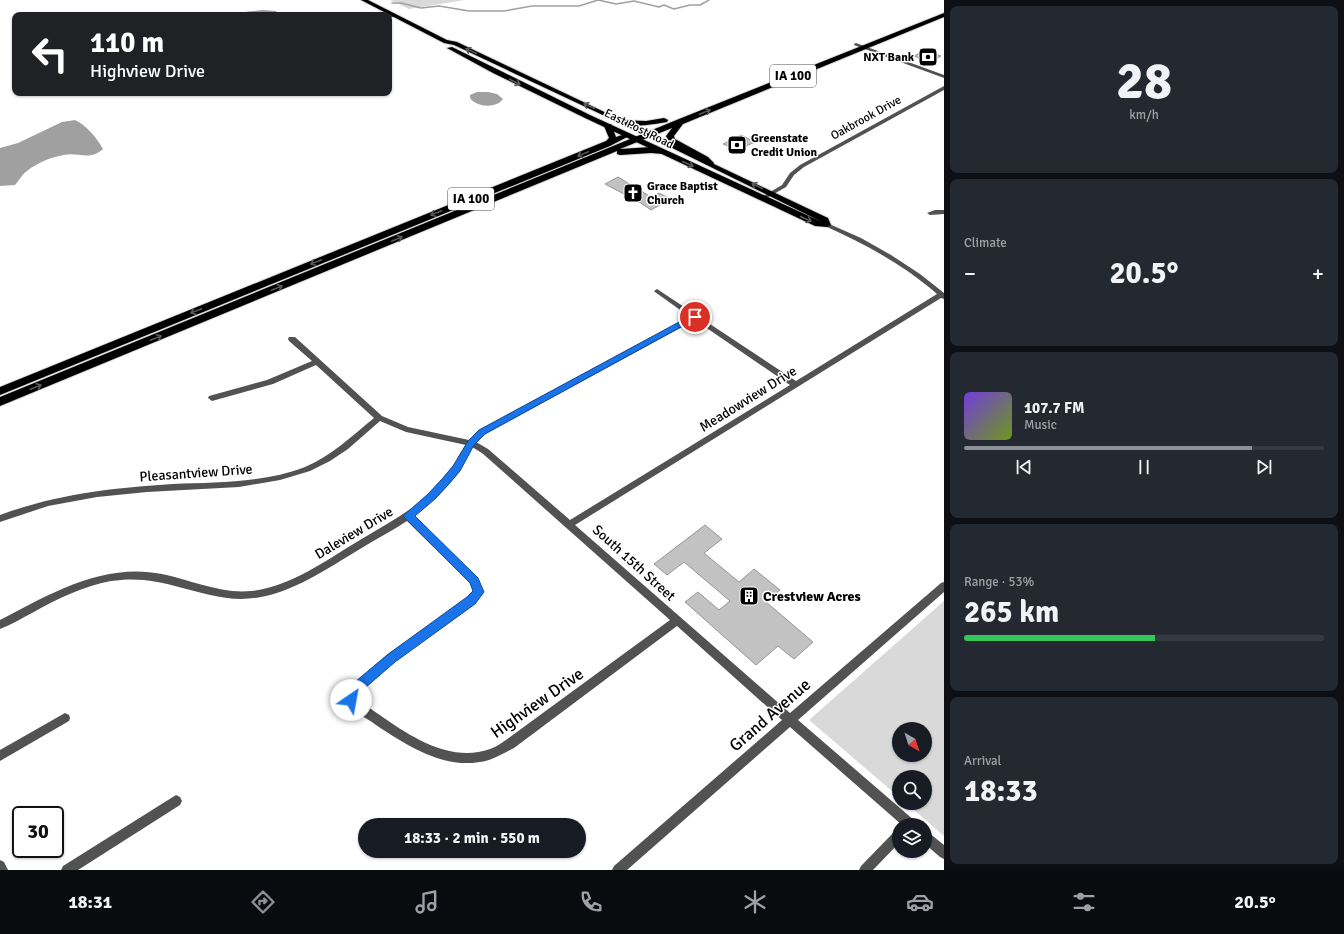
<!DOCTYPE html>
<html lang="en">
<head>
<meta charset="utf-8">
<style>
  body { margin:0; font-family:Signika,sans-serif; background:#242831; color:#f1f3f6; height:100vh; display:flex; flex-direction:column; font-size:15px; white-space:nowrap }
  * { box-sizing:border-box; margin:0 }
  p { font-size:13px; color:#9ea1a6 }
  .icon { flex:none; width:22px; height:22px; fill:none; stroke:currentColor; stroke-width:2; stroke-linecap:round; stroke-linejoin:round }
  .map { position:relative; flex:1; overflow:hidden }
  .details { display:flex; flex-direction:column; gap:6px; padding:6px; background:#0d0f14; width:400px }
  .details>* { flex:none }
  .banner { position:absolute; left:12px; top:12px; width:380px; height:84px; border-radius:8px; box-shadow:0 1px 3px #0004; background:#202124; color:#fff; overflow:hidden }
  .needle { width:26px; rotate:141deg }
  .fabs { position:absolute; left:892px; top:722px; display:grid; gap:8px }
  .fabs a { display:grid; place-items:center; width:40px; height:40px; border-radius:50%; background:#171b24; box-shadow:0 1px 3px #0004; font-size:20px }
  .speed { position:absolute; left:12px; top:806px; display:flex; gap:8px; font-size:20px; font-weight:700; text-align:center }
  .speed>* { display:grid; place-content:center; width:52px; height:52px; border-radius:50%; background:#171b24; box-shadow:0 1px 3px #0004; line-height:1 }
  .speed .limit { border:2px solid #111; border-radius:6px; background:#fff; color:#111 }
  .pin { position:absolute; display:grid; place-items:center; width:34px; height:34px; color:#fff; margin:-17px; border:2px solid #fff; border-radius:50%; box-shadow:0 1px 4px #0007 }
  .me { position:absolute; width:44px; margin:-22px; rotate:33deg; stroke-linejoin:round; filter:drop-shadow(0 0 3px #0008) }
  .turn { display:flex; align-items:center; gap:14px; height:84px; padding:0 12px; font-size:18px }
  .turn .icon { width:52px; height:52px; stroke-width:2.5 }
  .turn b { display:block; font-size:28px; line-height:34px }
  .big { font-size:30px; font-weight:700; line-height:1.1 }
  .details .widget { flex:1; display:flex; flex-direction:column; justify-content:center; gap:6px; min-width:0; padding:0 14px; border-radius:8px; background:#242831 }
  .details .dial { align-items:center; gap:0 }
  .dial b { font-size:52px; line-height:1 }
  .song { display:flex; align-items:center; gap:12px }
  .cover { width:48px; height:48px; border-radius:6px; background:linear-gradient(135deg,hsl(260 70% 55%),hsl(80 70% 35%)) }
  .played { height:4px; border-radius:2px; background:linear-gradient(90deg,#8c9099 80%,#363941 80%) }
  .keys { display:flex; justify-content:space-around; direction:ltr }
  .heat { display:flex; justify-content:space-between; align-items:center; font-size:22px; direction:ltr }
  .charge { height:6px; border-radius:3px; background:linear-gradient(90deg,#34c759 53%,#363941 0) }
  .trip { position:absolute; left:358px; top:818px; width:228px; height:40px; border-radius:20px; background:#171b24; box-shadow:0 1px 3px #0004; font-weight:700; line-height:40px; text-align:center }
  .tab-bar { display:flex; height:64px; justify-content:space-around; align-items:center; background:#090b0e; color:#9ea1a6 }
  .tab-bar .icon { width:28px; height:28px }
  .tab-bar .on { color:#8c9099 }
  .tab-bar b { font-size:18px; color:#f1f3f6 }
  main { display:flex; flex:1; min-height:0 }
  .map>svg:first-child { display:block }
</style>
</head>
<body>
<main>
<div class="map">
<svg width="944" height="870" viewBox="0 0 944 870">
  <rect width="100%" height="100%" fill="#fff"/>
  <g fill="#d9d9d9" fill-rule="evenodd">
    <path d="M390,0H465L409,9Z"/>
    <path d="M944,601V836L906,803H925V777H899V797L809,720ZM899,729H925V755H899Z"/>
  </g>
  <g fill="#a0a0a0">
    <path d="M262,10L276,11L278,14L236,15L244,12Z"/>
    <path d="M488,92L497,94L503,99C496,109 476,107 470,98V95L477,92Z"/>
    <path d="M75,120C86,125 97,138 103,149C90,161 78,152 64,155C51,157 37,163 27,171C22,174 19,181 15,185L0,186V148L18,143L62,122Z"/>
  </g>
  <g fill="none" stroke-linecap="round" stroke-linejoin="round">
    <path stroke="#a0a0a0" stroke-width="1.5" d="M392,3H401L421,8L439,6L469,11H504L532,6H579L598,0L616,4L634,1L659,7L664,5L674,9L690,5H700L709,0"/>
  </g>
  <g fill="#c2c2c2" stroke="#969696">
    <path d="M925,50L941,56L930,62L914,56Z"/>
    <path d="M741,135L755,142L737,150L723,144Z"/>
    <path d="M618,177L651,197L659,193L671,199L651,210L626,193L624,194L605,184Z"/>
    <path d="M705,525L722,539L704,553L739,582L754,569L780,590L766,602L813,642L794,659L778,646L756,665L685,602L698,592L719,610L730,601L684,562L667,575L654,564Z"/>
  </g>
  <g fill="none" stroke-linecap="round" stroke-linejoin="round">
    <defs>
      <path id="major" d="M361,0H368L447,40L457,42L828,218L831,225L827,227L815,226L585,118L493,73L447,48L452,47L590,115L822,222L658,141L454,45L444,43Z"/>
      <g id="highway">
        <path d="M944,13V17L683,124L674,136L675,139L708,157L714,163L713,165H707L669,142L666,136L672,128L620,149L651,147L663,150L664,152L663,154L651,153L620,155L617,154V151L0,406V397L679,119Z"/>
        <path d="M664,118L668,120L667,122C656,124 627,129 618,122L622,120L646,121Z"/>
        <path d="M605,124H611L616,137L625,134L629,136L610,146L0,395V387L606,141L609,138L604,126Z"/>
      </g>
    </defs>
    <use href="#major" stroke="#dbdbdb" stroke-width="2"/>
    <use href="#highway" stroke="#dbdbdb" stroke-width="2"/>
    <g fill="#525252" fill-rule="evenodd">
      <path d="M394,14L396,15V16L389,18V15Z"/>
      <path d="M856,43L944,75V78L854,45V44Z"/>
      <path d="M944,86V90L804,167L794,175L786,187L765,199L763,200L760,198L782,185L790,173L800,165Z"/>
      <path d="M935,210H944V214L930,215L927,213Z"/>
      <path d="M827,223L861,238L891,255L920,274L944,293V299L941,298L575,525L790,713L941,583L944,582V592L798,720L915,821L917,825H902L790,727L627,870H612L614,866L782,720L677,626L514,748C506,752 498,757 489,760C448,772 409,747 376,725C367,718 351,711 346,700L349,688L387,655L468,598L473,591L470,583L407,521C392,531 376,539 360,549C320,573 276,605 227,598C185,592 156,574 111,581C83,586 57,599 32,613C22,618 11,625 0,629V620C49,594 104,562 162,574C191,580 221,594 251,591C291,587 326,560 360,540C383,526 407,514 428,495C438,486 448,475 455,463C459,457 462,451 466,445L406,432L380,421L348,449L330,461L310,471L280,480L239,487L147,492L97,497L48,506L0,522V515C57,494 112,488 173,484C216,482 264,483 305,467C331,456 352,436 374,418L316,365L273,384L212,401L208,398L209,396L267,380L312,361L289,341L288,339L289,337H295L382,416L408,427L469,440L479,430L690,317L655,292L654,291L657,289L796,381L937,294C904,265 865,244 825,226L824,225ZM695,320L790,385L570,520L488,449L476,442L485,434ZM472,447L482,453L670,620L506,740C501,743 496,747 490,749C453,762 416,740 387,720C377,713 366,706 357,698L358,693L395,661L474,604L483,592L477,578L414,516C431,503 448,488 460,469C465,462 468,455 472,447Z"/>
      <path d="M65,713L69,715L70,718L69,721L0,761V750Z"/>
      <path d="M176,795L180,797L182,801L180,805L78,870H61L63,866Z"/>
      <path d="M899,829V843L873,870H859L861,866L895,831Z"/>
      <path d="M925,831L929,833L944,845V859L940,857L925,844Z"/>
      <path d="M0,860L4,862L8,870H0Z"/>
    </g>
    <use href="#major" fill="#000" fill-rule="evenodd"/>
    <use href="#highway" fill="#000" fill-rule="evenodd"/>
  </g>
  <defs><path id="oneway-shaft" d="M-6 0H5M1.5-3L5.5 0L1.5 3" fill="none" stroke-width="1.6" stroke-linecap="round" stroke-linejoin="round"/></defs>
  <g stroke="#595959">
    <use href="#oneway-shaft" transform="translate(471 51) rotate(-155)"/>
    <use href="#oneway-shaft" transform="translate(515 82) rotate(27)"/>
    <use href="#oneway-shaft" transform="translate(589 106) rotate(-155)"/>
    <use href="#oneway-shaft" transform="translate(705 112) rotate(-22)"/>
    <use href="#oneway-shaft" transform="translate(583 154) rotate(158)"/>
    <use href="#oneway-shaft" transform="translate(688 164) rotate(24)"/>
    <use href="#oneway-shaft" transform="translate(757 186) rotate(-154)"/>
    <use href="#oneway-shaft" transform="translate(436 213) rotate(158)"/>
    <use href="#oneway-shaft" transform="translate(806 219) rotate(25)"/>
    <use href="#oneway-shaft" transform="translate(397 239) rotate(-22)"/>
    <use href="#oneway-shaft" transform="translate(316 262) rotate(158)"/>
    <use href="#oneway-shaft" transform="translate(277 288) rotate(-22)"/>
    <use href="#oneway-shaft" transform="translate(196 311) rotate(158)"/>
    <use href="#oneway-shaft" transform="translate(156 338) rotate(-22)"/>
    <use href="#oneway-shaft" transform="translate(36 387) rotate(-22)"/>
  </g>
  <path fill="#1a73e8" stroke="#114b97" d="M692,315H698L699,317L485,434L474,445L460,471L449,484L435,499L415,516L478,578L484,592L475,604L395,662L358,694L355,704L351,705L347,704L345,700L349,687L387,655L467,597L473,591L470,583L403,516L428,494L442,479L453,466L468,441L479,430Z"/>
  <defs>
    <symbol id="bank-square" viewBox="-11 -11 22 22"><rect x="-9" y="-9" width="18" height="18" rx="4" fill="#000" stroke="#fff"/><path d="M-6-4H6V4H-6ZM0-2.3a2.3 2.3 0 1 0 0 4.6a2.3 2.3 0 1 0 0-4.6Z" fill="#fff"/></symbol>
    <symbol id="church-square" viewBox="-11 -11 22 22"><rect x="-9" y="-9" width="18" height="18" rx="4" fill="#000" stroke="#fff"/><path d="M-1.2-6h2.4v3.5h3.3v2.4h-3.3V6h-2.4V-.1h-3.3v-2.4h3.3Z" fill="#fff"/></symbol>
    <symbol id="building-square" viewBox="-11 -11 22 22"><rect x="-9" y="-9" width="18" height="18" rx="4" fill="#000" stroke="#fff"/><path d="M-4-6H4V6H1V3H-1V6H-4ZM-2.5-4.3h1.7v1.8h-1.7ZM.8-4.3h1.7v1.8H.8ZM-2.5-1h1.7V.8h-1.7ZM.8-1h1.7V.8H.8Z" fill="#fff"/></symbol>
  </defs>
  <g fill-rule="evenodd">
    <use href="#bank-square" x="917" y="46" width="22" height="22"/>
    <use href="#bank-square" x="726" y="134" width="22" height="22"/>
    <use href="#church-square" x="622" y="182" width="22" height="22"/>
    <use href="#building-square" x="738" y="585" width="22" height="22"/>
  </g>
  <g text-anchor="middle" dominant-baseline="central" stroke-width="3" stroke-linejoin="round" paint-order="stroke">
    <g font-size="12" font-weight="bold" fill="#000" stroke="#fff" text-anchor="start">
      <text x="914" y="57" text-anchor="end">NXT Bank</text>
      <text x="751" y="138">Greenstate<tspan x="751" dy="14">Credit Union</tspan></text>
      <text x="647" y="186">Grace Baptist<tspan x="647" dy="14">Church</tspan></text>
    </g>
    <g font-size="12" fill="#000" stroke="#fff">
      <text transform="translate(866 118) rotate(-29)">Oakbrook Drive</text>
      <text transform="translate(639 129) rotate(26)">East Post Road</text>
    </g>
    <g fill="#fff" stroke="#4c4c4c" stroke-width="1">
      <rect x="770" y="65" width="46" height="22" rx="3"/>
      <rect x="448" y="188" width="46" height="22" rx="3"/>
    </g>
    <g font-size="13" font-weight="bold" fill="#000">
      <text x="793" y="76">IA 100</text>
      <text x="471" y="199">IA 100</text>
    </g>
    <g font-size="14" fill="#000" stroke="#fff">
      <text transform="translate(748 399) rotate(-32)">Meadowview Drive</text>
      <text transform="translate(196 473) rotate(-4)">Pleasantview Drive</text>
      <text transform="translate(354 533) rotate(-31)">Daleview Drive</text>
      <text transform="translate(634 563) rotate(42)">South 15th Street</text>
    </g>
    <g font-size="14" font-weight="bold" fill="#000" stroke="#fff" text-anchor="start">
      <text x="763" y="596">Crestview Acres</text>
    </g>
    <g font-size="17" fill="#000" stroke="#fff">
      <text transform="translate(537 703) rotate(-35)">Highview Drive</text>
      <text transform="translate(770 715) rotate(-41)">Grand Avenue</text>
    </g>
  </g>
</svg>
<div class="fabs">
<a><svg class="needle" viewBox="-14 -14 28 28"><path d="M0-13l5 13h-10z" fill="#e53935"/><path d="M0 13l5-13h-10z" fill="#9ea1a6"/></svg></a>
<a><svg class="icon" aria-label="search" viewBox="0 0 24 24"><circle cx="10" cy="10" r="6"/><path d="M15 15l6 6"/></svg></a>
<a><svg class="icon" aria-label="layers" viewBox="0 0 24 24"><path d="M12 4l9 5-9 5-9-5zM3 14l9 5 9-5"/></svg></a>
</div>
<div class="speed"><div class="limit">30</div></div>
<div class="pin" style="left:695px;top:317px;background:#d93025"><svg class="icon" aria-label="arrive" viewBox="0 0 24 24"><path d="M6 21V4h12l-3 4 3 4H6"/></svg></div>
<svg class="me" style="left:351px;top:700px" viewBox="-20 -20 40 40"><circle r="19" fill="#fff"/><path d="M0-13L10 11 0 6-10 11z" fill="#1a73e8"/></svg>
<div class="trip">18:33 · 2 min · 550 m</div>
<div class="banner">
<div class="turn"><svg class="icon" aria-label="left" viewBox="0 0 24 24"><path d="M17 20v-9H6M10 6l-5 5 5 5"/></svg><div><b>110 m</b>Highview Drive</div></div>
</div>
</div>
<section class="details">
<div class="widget dial"><b>28</b><p>km/h</p></div>
<div class="widget"><p>Climate</p>
<div class="heat"><a>−</a><b class="big">20.5°</b><a>+</a></div>
</div>
<div class="widget">
<div class="song"><i class="cover"></i><div><b>107.7 FM</b><p>Music</p></div></div>
<div class="played"></div>
<div class="keys"><svg class="icon" aria-label="previous" viewBox="0 0 24 24"><path d="M18 5L8 12l10 7zM5 5v14"/></svg><svg class="icon" aria-label="pause" viewBox="0 0 24 24"><path d="M8 5v14M16 5v14"/></svg><svg class="icon" aria-label="next" viewBox="0 0 24 24"><path d="M6 5l10 7-10 7zM19 5v14"/></svg></div>
</div>
<div class="widget"><p>Range · 53%</p><b class="big">265 km</b><div class="charge"></div></div>
<div class="widget"><p>Arrival</p><b class="big">18:33</b></div>
</section>
</main>
<nav class="tab-bar">
<b>18:31</b>
<svg class="icon on" aria-label="directions" viewBox="0 0 24 24"><path d="M12 3l9 9-9 9-9-9zM9 14v-3h6M13 9l2 2-2 2"/></svg>
<svg class="icon" aria-label="music" viewBox="0 0 24 24"><path d="M9 18V5l10-2v13"/><circle cx="6" cy="18" r="3"/><circle cx="16" cy="16" r="3"/></svg>
<svg class="icon" aria-label="phone" viewBox="0 0 24 24"><path d="M5 4h4l2 5-3 2q2 4 5 5l2-3 5 2v4C11 20 4 13 5 4z"/></svg>
<svg class="icon" aria-label="climate" viewBox="0 0 24 24"><path d="M12 3v18M4 7l16 10M4 17L20 7"/></svg>
<svg class="icon" aria-label="car" viewBox="0 0 24 24"><path d="M5 17H2v-5l4-1 3-4h7l3 4 3 1v5h-3M9 17h6M6 11h13"/><circle cx="7" cy="17" r="2"/><circle cx="17" cy="17" r="2"/></svg>
<svg class="icon" aria-label="filters" viewBox="0 0 24 24"><path d="M4 7h16M4 17h16"/><circle cx="9" cy="7" r="2"/><circle cx="15" cy="17" r="2"/></svg>
<b>20.5°</b>
</nav>
</body>
</html>
